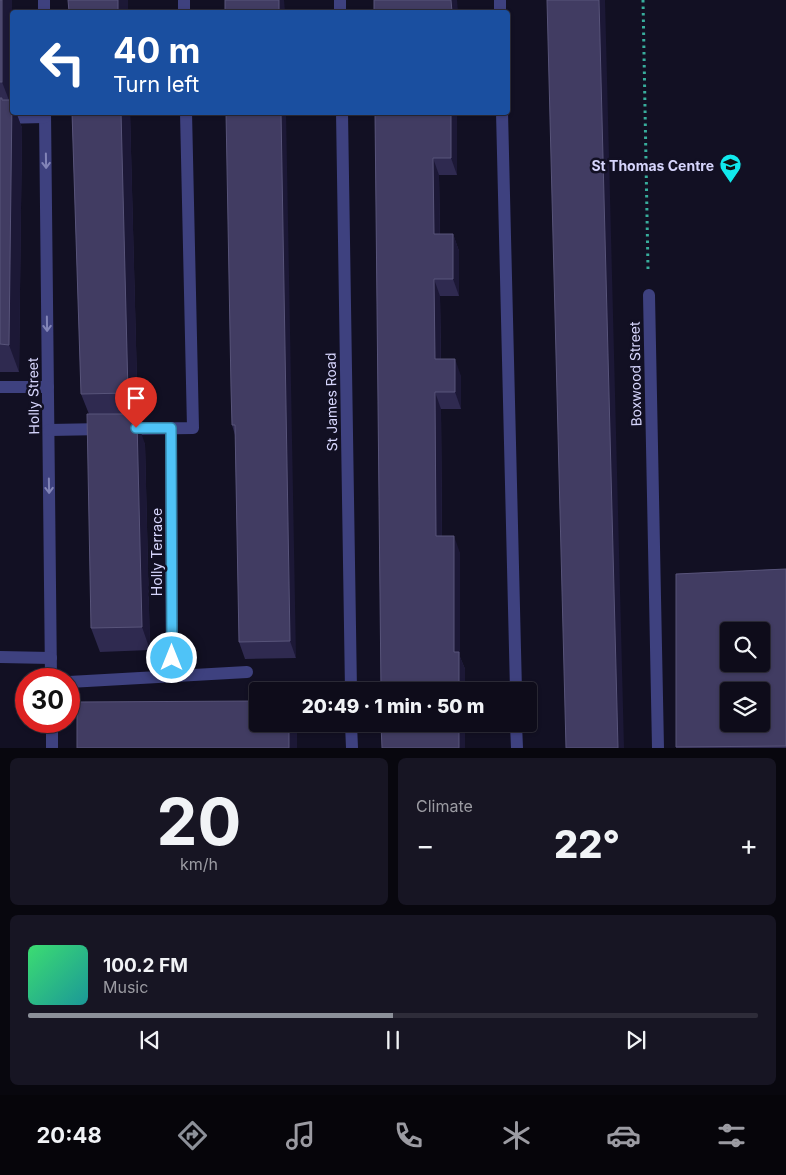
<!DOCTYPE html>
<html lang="en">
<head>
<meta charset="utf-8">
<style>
  body { margin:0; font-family:Inter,sans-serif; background:#171523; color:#f1f3f6; height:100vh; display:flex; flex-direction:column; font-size:19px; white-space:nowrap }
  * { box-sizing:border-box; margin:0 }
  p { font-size:16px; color:#9b9ba2 }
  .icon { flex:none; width:28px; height:28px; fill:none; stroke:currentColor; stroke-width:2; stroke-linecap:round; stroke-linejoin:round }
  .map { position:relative; height:748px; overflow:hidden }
  .sheet { display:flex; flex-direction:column; gap:10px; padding:10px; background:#08070e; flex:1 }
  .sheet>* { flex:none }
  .banner { position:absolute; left:10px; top:10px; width:500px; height:105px; border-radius:5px; box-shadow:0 1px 4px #0004,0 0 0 1px #2e2c39; background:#1a4fa0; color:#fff; overflow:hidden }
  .tools { position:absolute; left:720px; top:622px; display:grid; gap:10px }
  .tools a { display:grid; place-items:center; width:50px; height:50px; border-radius:5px; background:#0e0c1a; box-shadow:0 1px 4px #0004,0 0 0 1px #2e2c39; font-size:25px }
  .speed { position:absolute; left:15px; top:668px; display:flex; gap:10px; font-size:25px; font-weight:700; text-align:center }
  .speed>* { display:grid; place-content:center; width:65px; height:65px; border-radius:50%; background:#0e0c1a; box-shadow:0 1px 4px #0004,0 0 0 1px #2e2c39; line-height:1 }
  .speed .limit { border:8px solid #d22; background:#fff; color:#111 }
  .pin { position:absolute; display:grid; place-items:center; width:42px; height:42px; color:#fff; margin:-51px -21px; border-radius:50% 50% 50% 0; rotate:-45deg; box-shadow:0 0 5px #0007 }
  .pin .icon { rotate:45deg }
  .me { position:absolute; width:55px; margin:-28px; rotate:0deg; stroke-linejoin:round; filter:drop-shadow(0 0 4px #0008) }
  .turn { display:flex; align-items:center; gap:18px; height:105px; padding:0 20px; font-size:22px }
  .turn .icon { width:65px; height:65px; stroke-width:2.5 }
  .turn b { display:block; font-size:35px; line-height:42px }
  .big { font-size:38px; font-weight:800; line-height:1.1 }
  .sheet .widget { flex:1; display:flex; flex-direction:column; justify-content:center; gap:8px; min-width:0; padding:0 18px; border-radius:8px; background:#171523 }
  .sheet .dial { align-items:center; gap:0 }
  .dial b { font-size:65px; line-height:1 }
  .song { display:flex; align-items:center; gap:15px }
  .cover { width:60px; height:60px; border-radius:8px; background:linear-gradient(135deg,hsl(140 70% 55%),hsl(180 70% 35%)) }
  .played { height:5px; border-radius:2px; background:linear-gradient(90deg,#8c9099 50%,#2e2c39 50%) }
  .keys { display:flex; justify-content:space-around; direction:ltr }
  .heat { display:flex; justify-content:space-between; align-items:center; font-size:28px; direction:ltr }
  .sheet .tiles { flex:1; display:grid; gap:10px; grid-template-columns:1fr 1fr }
  .widget:last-child { grid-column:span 2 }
  .trip { position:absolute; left:249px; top:682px; width:288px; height:50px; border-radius:5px; background:#0e0c1a; box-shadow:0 1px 4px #0004,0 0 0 1px #2e2c39; font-weight:800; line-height:50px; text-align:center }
  .menu { display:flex; height:80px; justify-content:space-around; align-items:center; background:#06050a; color:#9b9ba2 }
  .menu .icon { width:35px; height:35px }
  .menu .active { color:#8c9099 }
  .menu b { font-size:22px; color:#f1f3f6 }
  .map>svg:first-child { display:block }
</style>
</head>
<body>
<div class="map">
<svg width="786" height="748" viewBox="0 0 786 748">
  <rect width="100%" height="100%" fill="#121023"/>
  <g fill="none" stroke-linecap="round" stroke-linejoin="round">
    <path stroke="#38ad9c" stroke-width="3" stroke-dasharray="2.5 4" stroke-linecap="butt" d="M643,0L648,269"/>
    <g stroke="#3e417f" stroke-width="12">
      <path d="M44,0V12"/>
      <path d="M184,0V12"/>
      <path d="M340,0V12"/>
      <path d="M500,0V12"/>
      <path d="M45,112L51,679"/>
      <path d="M342,112L351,691"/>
      <path d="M502,112L516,691"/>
      <path d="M0,118L45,117"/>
      <path d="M649,295L658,748"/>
      <path d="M0,387H48"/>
      <path d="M171,428L172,677"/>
      <path d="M123,429L193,428L186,112"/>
      <path d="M49,430L104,429"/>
      <path d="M0,657L51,658"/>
      <path d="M69,682L247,672"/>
      <path d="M52,721V748"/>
      <path d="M351,724L352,748"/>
      <path d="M516,724L517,748"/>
    </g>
  </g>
  <g fill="#2f2a50">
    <path d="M0,0H12V112H16L22,128L19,372H0Z"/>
    <path d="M72,112H130L138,421H132L145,444L150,650L100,652L91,628L89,414L81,394Z"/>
    <path d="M375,112H457V175H439L440,234H453L459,251V296H440L441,359L461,376V409H441L442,536L460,553V657L465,669V691H381Z"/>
    <path d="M231,388L296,658L245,659L239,642L235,435L232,425Z"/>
    <path d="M786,569V748H676V574Z"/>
  </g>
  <g fill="#1c1836">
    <path d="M2,0H12V112H16L22,128L19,372L9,345L2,98L11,123L12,108L2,82Z"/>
    <rect x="118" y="0" width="10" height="12"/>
    <path d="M279,0H284L285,12H279Z"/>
    <path d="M451,0H457L458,12H452Z"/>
    <path d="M599,0H605L624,748H618Z"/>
    <path d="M121,112H130L138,421L128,393Z"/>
    <path d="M281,112H286L296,658L290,641Z"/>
    <path d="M451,112H457V175L451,158Z"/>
    <path d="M433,158L439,175L440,251L434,234Z"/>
    <path d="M453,234L459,251V296L453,279Z"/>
    <path d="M434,279L440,296L441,376L435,359Z"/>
    <path d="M455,359L461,376V409L455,392Z"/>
    <path d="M435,392L441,409L442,553L436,536Z"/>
    <path d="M130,414L137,435V421L145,444L150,650L142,627Z"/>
    <path d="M454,536L460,553V657L465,669V691H459L454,652Z"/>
    <rect x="289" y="724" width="8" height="24"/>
    <rect x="459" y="724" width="6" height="24"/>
  </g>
  <g fill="#413c62" stroke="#58547a" fill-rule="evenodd">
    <rect x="0" y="0" width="2" height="82"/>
    <path d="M68,0H118V12H69Z"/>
    <rect x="225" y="0" width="54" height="12"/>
    <path d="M374,0H451L452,12H374Z"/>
    <path d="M547,0H599L618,748H566Z"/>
    <path d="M0,98H2V100H12L9,345L0,344Z"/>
    <path d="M72,112H121L128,393L81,394Z"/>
    <path d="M226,112H281L290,641L239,642L235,425H232L231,388Z"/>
    <path d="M375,112H451V158H433L434,234H453V279H434L435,359H455V392H435L436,536H454V652H459V691H381Z"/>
    <path d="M87,414H130V421H137L142,627L91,628Z"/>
    <path d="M786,569V746L676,747V574ZM729,631H761V664H729ZM729,691H761V724H729Z"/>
    <path d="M258,701V724H289V748H77V702Z"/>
    <path d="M381,724H459V748H382Z"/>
  </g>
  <defs><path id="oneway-shaft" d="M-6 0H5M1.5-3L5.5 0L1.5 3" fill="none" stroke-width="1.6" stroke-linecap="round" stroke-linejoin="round" transform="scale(1.25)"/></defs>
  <g stroke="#8284b7">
    <use href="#oneway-shaft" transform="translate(46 161) rotate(89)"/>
    <use href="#oneway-shaft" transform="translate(47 324) rotate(89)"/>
    <use href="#oneway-shaft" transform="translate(49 486) rotate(89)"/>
  </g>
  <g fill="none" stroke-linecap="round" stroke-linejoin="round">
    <defs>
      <path id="route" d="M136,428H171L172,658"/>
    </defs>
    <use href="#route" stroke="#337fa1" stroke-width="12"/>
    <use href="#route" stroke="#4fc3f7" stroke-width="9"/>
  </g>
  <defs>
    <symbol id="school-pin" viewBox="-11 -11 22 30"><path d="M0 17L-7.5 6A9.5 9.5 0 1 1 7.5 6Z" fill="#11e9ec" stroke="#121023"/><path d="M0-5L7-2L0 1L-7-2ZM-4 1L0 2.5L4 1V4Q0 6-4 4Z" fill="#111"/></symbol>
  </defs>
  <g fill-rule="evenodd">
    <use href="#school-pin" x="718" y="152" width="25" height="34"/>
  </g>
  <g text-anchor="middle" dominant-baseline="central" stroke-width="5" stroke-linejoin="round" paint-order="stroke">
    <g font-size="14" font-weight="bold" fill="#d6d5fc" stroke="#121023" text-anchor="end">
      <text x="714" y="165">St Thomas Centre</text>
    </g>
    <g font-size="14" fill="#d6d5fc" stroke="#121023">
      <text transform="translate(635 374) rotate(-91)">Boxwood Street</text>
      <text transform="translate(33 396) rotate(-91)">Holly Street</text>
      <text transform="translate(331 402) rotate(-91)">St James Road</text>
      <text transform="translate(156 552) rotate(-90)">Holly Terrace</text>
    </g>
  </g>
</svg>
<div class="tools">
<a><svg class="icon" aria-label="search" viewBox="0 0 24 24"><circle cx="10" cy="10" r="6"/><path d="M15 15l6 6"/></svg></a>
<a><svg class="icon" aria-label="layers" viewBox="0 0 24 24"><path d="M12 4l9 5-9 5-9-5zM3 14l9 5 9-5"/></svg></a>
</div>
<div class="speed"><div class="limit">30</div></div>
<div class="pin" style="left:136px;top:428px;background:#d93025"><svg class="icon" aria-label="arrive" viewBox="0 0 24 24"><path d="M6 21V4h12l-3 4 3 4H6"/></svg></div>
<svg class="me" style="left:172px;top:658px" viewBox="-20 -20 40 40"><circle r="17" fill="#4fc3f7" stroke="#fff" stroke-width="3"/><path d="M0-11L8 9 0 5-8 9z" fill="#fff"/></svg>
<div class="trip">20:49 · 1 min · 50 m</div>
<div class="banner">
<div class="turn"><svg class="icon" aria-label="left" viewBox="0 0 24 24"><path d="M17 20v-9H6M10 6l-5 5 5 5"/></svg><div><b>40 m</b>Turn left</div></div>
</div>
</div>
<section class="sheet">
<div class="tiles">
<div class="widget dial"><b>20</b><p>km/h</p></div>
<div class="widget"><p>Climate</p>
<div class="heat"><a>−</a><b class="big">22°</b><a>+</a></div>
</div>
<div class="widget">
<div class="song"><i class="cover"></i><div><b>100.2 FM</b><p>Music</p></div></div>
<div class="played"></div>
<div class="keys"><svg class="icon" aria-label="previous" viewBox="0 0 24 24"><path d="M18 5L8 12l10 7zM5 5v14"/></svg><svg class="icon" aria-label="pause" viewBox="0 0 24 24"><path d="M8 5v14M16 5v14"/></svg><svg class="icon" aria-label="next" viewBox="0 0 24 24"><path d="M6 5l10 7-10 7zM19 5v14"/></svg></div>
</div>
</div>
</section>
<nav class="menu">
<b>20:48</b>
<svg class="icon active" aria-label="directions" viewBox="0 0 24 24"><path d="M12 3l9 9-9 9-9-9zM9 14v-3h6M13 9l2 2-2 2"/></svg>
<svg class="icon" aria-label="music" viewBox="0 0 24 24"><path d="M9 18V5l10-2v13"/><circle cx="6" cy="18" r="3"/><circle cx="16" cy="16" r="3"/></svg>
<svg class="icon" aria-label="phone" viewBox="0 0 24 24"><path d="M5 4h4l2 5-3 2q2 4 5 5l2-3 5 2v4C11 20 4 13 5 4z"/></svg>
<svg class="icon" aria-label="climate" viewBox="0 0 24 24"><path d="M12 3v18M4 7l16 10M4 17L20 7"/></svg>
<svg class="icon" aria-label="car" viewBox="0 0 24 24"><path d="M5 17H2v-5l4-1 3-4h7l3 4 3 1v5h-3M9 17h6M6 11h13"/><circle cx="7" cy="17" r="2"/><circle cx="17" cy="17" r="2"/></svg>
<svg class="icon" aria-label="filters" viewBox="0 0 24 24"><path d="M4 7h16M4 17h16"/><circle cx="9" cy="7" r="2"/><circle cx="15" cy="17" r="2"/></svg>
</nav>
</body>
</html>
